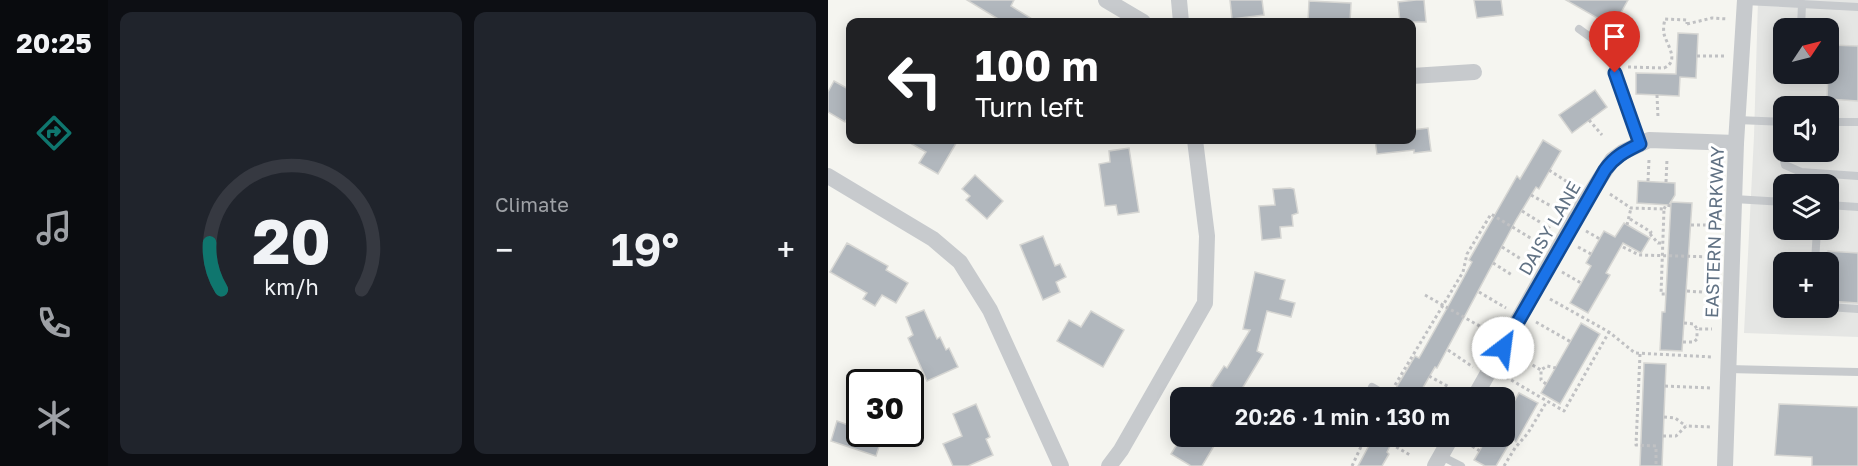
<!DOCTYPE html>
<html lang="en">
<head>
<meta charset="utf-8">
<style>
  body { margin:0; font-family:"Golos Text",sans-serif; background:#20242c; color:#f1f3f6; height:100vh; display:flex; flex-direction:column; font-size:22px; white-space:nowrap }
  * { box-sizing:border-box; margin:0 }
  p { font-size:20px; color:#9ea1a6 }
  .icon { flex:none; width:33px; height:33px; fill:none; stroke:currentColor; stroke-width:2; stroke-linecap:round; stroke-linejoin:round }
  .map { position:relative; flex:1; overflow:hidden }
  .panel { display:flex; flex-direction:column; gap:12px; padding:12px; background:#0d0f14; width:720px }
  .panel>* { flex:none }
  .hud { position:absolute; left:18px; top:18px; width:570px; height:126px; border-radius:12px; box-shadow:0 3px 15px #0003; background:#202124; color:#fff; overflow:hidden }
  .needle { width:39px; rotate:55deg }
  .controls { position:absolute; left:945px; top:18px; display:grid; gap:12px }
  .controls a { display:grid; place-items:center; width:66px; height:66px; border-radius:12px; background:#171b24; box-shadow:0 3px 15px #0003; font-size:30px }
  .speed { position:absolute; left:18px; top:369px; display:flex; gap:12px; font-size:30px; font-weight:700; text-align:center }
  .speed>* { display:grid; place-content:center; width:78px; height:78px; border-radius:50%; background:#171b24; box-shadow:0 3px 15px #0003; line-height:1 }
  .speed .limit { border:3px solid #111; border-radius:9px; background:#fff; color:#111 }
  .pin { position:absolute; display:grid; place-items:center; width:51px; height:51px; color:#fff; margin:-62px -26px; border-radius:50% 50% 50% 0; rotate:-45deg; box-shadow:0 0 6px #0007 }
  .pin .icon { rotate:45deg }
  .me { position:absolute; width:66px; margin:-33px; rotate:30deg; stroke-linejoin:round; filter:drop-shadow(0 0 4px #0008) }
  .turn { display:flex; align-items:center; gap:21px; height:126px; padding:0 30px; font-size:27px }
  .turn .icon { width:78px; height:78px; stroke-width:2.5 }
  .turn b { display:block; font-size:42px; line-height:51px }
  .big { font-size:45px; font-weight:600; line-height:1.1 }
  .panel .widget { flex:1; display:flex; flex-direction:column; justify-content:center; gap:9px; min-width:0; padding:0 21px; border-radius:12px; background:#20242c }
  .panel .dial { align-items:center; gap:0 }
  .dial svg { height:156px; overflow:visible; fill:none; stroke:#363941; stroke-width:7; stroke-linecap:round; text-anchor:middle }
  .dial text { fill:#f1f3f6; stroke:none }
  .heat { display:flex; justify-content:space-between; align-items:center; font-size:33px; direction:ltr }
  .panel .tiles { flex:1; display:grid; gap:12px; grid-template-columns:repeat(2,1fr) }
  .trip { position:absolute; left:342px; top:387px; width:345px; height:60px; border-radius:12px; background:#171b24; box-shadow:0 3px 15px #0003; font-weight:600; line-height:60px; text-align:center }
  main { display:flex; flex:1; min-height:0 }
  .menu { display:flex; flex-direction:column; width:108px; justify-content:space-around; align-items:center; background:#090b0e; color:#9ea1a6 }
  .menu .icon { width:42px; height:42px }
  .menu .selected { color:#0f766e }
  .menu b { font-size:27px; color:#f1f3f6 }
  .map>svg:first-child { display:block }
</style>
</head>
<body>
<main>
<nav class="menu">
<b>20:25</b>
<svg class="icon selected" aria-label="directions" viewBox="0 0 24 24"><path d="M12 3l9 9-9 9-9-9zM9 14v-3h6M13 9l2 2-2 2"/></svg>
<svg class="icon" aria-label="music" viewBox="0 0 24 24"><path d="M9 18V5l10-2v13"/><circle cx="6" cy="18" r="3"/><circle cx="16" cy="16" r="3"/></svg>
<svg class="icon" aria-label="phone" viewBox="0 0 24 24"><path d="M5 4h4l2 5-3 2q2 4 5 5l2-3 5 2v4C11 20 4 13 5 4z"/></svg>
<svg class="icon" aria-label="climate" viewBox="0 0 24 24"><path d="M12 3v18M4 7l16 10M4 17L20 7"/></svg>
</nav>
<section class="panel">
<div class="tiles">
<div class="widget dial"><svg viewBox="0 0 100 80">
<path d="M14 69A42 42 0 1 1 86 69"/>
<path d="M14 69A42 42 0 0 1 8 45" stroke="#0f766e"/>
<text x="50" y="56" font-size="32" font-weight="700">20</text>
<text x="50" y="72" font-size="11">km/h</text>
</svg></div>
<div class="widget"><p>Climate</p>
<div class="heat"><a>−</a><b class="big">19°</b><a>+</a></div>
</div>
</div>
</section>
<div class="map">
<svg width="1030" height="466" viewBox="0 0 1030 466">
  <rect width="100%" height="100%" fill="#f5f5f0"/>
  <path fill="#e5e6e4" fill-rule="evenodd" d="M930,0H1030V337L916,333L926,136ZM956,28H1000V74H956ZM956,106H1000V152H956ZM956,184H1000V230H956ZM956,262H1000V308H956Z"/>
  <g fill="#b1b7bd" stroke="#d6d6d3" stroke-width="1.5">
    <path d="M139,0H186L183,6L209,22H175Z"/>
    <path d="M402,0H434L436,15L404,19Z"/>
    <path d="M588,0H596L598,22H572L570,2Z"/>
    <path d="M646,0H673L675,15L649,18Z"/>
    <path d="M738,0H800L785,27Z"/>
    <path d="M481,1L523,3L522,22H480Z"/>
    <path d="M850,33L870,34L868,78L852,77L851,96L808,94V73L848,74Z"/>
    <path d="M1001,45L1030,46V101L999,99Z"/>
    <path d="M6,81L22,90V114L17,122L0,112V92Z"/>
    <path d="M767,90L779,107L744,133L731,115Z"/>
    <path d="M600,128L603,151L586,153V150L549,154L547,140H584V130Z"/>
    <path d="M77,140H130L110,174L91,163L98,152Z"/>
    <path d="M715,140L733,151L711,189L708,187L688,220L609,368L607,367L589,398H583L568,388L587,356L591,358L623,301L644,262L641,260L689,176L692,179Z"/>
    <path d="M301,148L311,212L290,215L288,205L277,206L271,164L282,162L281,151Z"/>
    <path d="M147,175L175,201L159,219L138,200L142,196L134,189Z"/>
    <path d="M810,181L847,183V195L841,205L809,203Z"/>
    <path d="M462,188L466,189L470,213L464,215L465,226L452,227L453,238L434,240L431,206L447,205L445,189Z"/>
    <path d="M843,202L864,203L854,351L832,350L834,312H837Z"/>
    <path d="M796,223L822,238L813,253L795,243L778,273L782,275L760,313L742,303L763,266L758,263L776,231L787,237Z"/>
    <path d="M215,236L227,266L232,264L238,277L228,282L232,292L215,300L192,245Z"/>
    <path d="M19,243L60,266L58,270L80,283L68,303L54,295L47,306L35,299L39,293L2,272Z"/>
    <path d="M1000,251L1030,253V303L1000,301Z"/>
    <path d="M427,272L457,280L452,299L467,303L463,317L439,311L429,351L435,354L415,387L432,398H400L383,386L396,366L399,368L422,330L415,329Z"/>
    <path d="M96,310L109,339L112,337L118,350L121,348L130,367L99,381L80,338L85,335L78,317Z"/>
    <path d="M263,311L296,330L275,367L229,341L241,320L253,327Z"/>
    <path d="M753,323L772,334L732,404L713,393Z"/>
    <path d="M816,363L838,364L834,466H812Z"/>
    <path d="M691,393L710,403L688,442L684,439L668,466H657L646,460L660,436H679L676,435V419Z"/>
    <path d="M148,404L162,437L158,439L165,455L140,466H125L115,444L134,436L125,414Z"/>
    <path d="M951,404L1030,407V466H984V457L947,455Z"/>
    <path d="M9,421L32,429V434H55L48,456L3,441Z"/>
    <path d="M354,436H392L374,466H363L343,454Z"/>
    <path d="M546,436H567L559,452L561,454L554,466H530Z"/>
  </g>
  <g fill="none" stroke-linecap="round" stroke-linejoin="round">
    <g stroke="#c0c1c3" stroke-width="3" stroke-dasharray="3 3" stroke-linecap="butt">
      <path d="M859,24L884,18L900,19"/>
      <path d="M869,56H898"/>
      <path d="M800,67L836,68C852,61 839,45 836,34C835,29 836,23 837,19L859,20V24"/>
      <path d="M829,95L830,117"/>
      <path d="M761,120L774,135"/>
      <path d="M721,170L747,187"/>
      <path d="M820,181L821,160"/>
      <path d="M838,182L839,159"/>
      <path d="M782,194L803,208L836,209L833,294H838"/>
      <path d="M703,195L723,206"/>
      <path d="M836,209L838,205L843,206"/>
      <path d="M694,211L723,229"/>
      <path d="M802,219L823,232L821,235"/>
      <path d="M799,225L803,208"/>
      <path d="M863,225H882"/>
      <path d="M758,231L772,239"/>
      <path d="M822,234L830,243H835"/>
      <path d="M674,247L693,259"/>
      <path d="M750,247L763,254"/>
      <path d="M795,247L811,255L887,257"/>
      <path d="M665,263L684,275"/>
      <path d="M690,266L697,273"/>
      <path d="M734,272L753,283"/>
      <path d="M859,291L887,293"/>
      <path d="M651,292L678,308"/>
      <path d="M597,295L655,328"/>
      <path d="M722,299L781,332L807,353L885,357"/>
      <path d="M708,322L743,342"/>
      <path d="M856,323L866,324L869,329H884"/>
      <path d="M855,342H866L869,339V329"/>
      <path d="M620,350L645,367"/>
      <path d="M812,354L808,445L828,446V466"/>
      <path d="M689,356L713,370"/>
      <path d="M601,376L621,387"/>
      <path d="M678,377L736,411L781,332"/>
      <path d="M718,384L713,380V370L719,366L728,368"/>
      <path d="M567,385L635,272L639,254L663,214L704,239"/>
      <path d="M837,386L883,388"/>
      <path d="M592,392L602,398"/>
      <path d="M676,410L680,412"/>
      <path d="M836,417L847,418L858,426"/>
      <path d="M587,436L591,439"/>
      <path d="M835,436H848L858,426L883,427"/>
      <path d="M639,443L652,451"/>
      <path d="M563,444L582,455"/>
      <path d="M524,466L538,436"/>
      <path d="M676,466L687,448L700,433L719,401"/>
    </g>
    <g stroke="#c7cacd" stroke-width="8">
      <path d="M917,1L1030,7"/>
      <path d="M973,28L974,4"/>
      <path d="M751,29L780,50L812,144"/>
      <path d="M909,120L956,122"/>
      <path d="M952,121L953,149L957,165L973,172L1030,176"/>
      <path d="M1000,122H1030"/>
      <path d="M906,199L956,202"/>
      <path d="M1000,205L1030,207"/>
      <path d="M987,262L989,230"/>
      <path d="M1000,307L1030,309"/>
      <path d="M900,369L1030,372"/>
      <path d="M544,387L563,398"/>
      <path d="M613,456L633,466"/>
    </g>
    <g stroke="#c7cacd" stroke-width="16">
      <path d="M278,0L315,22"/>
      <path d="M351,0L353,22"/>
      <path d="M584,76L646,72"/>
      <path d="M0,176L105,239L132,262L162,310L233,466"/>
      <path d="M646,398L756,203L784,160L795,152L821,140L908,143"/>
      <path d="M281,466L293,450L377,303L379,236L367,140"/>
      <path d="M607,466L624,436"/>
      <path d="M897,466L908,143L917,0"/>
    </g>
  </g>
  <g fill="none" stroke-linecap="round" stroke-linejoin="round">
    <defs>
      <path id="route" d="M675,348L777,170C787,156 798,151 812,144L787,73"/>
    </defs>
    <use href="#route" stroke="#114b97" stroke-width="15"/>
    <use href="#route" stroke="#1a73e8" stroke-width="10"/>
  </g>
  <g text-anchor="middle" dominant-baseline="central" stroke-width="6" stroke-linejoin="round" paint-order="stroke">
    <g font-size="18" fill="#617284" stroke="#fff">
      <text transform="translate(721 228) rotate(-60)">DAISY LANE</text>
      <text transform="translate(886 232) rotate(-88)">EASTERN PARKWAY</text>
    </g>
  </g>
</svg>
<div class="controls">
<a><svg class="needle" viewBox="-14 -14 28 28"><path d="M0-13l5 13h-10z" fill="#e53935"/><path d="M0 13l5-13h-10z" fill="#9ea1a6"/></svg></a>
<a><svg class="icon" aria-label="sound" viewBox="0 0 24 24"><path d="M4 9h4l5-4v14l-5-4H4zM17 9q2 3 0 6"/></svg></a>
<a><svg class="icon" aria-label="layers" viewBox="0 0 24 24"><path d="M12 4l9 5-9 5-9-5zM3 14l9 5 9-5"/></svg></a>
<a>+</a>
</div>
<div class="speed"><div class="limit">30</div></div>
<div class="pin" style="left:787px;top:73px;background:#d93025"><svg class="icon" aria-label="arrive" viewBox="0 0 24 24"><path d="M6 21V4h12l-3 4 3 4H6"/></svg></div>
<svg class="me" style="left:675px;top:348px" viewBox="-20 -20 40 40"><circle r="19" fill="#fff"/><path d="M0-13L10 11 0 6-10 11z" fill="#1a73e8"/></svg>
<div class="trip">20:26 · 1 min · 130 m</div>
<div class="hud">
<div class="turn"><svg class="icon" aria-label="left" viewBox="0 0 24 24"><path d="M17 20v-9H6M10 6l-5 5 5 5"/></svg><div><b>100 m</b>Turn left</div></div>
</div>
</div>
</main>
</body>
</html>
